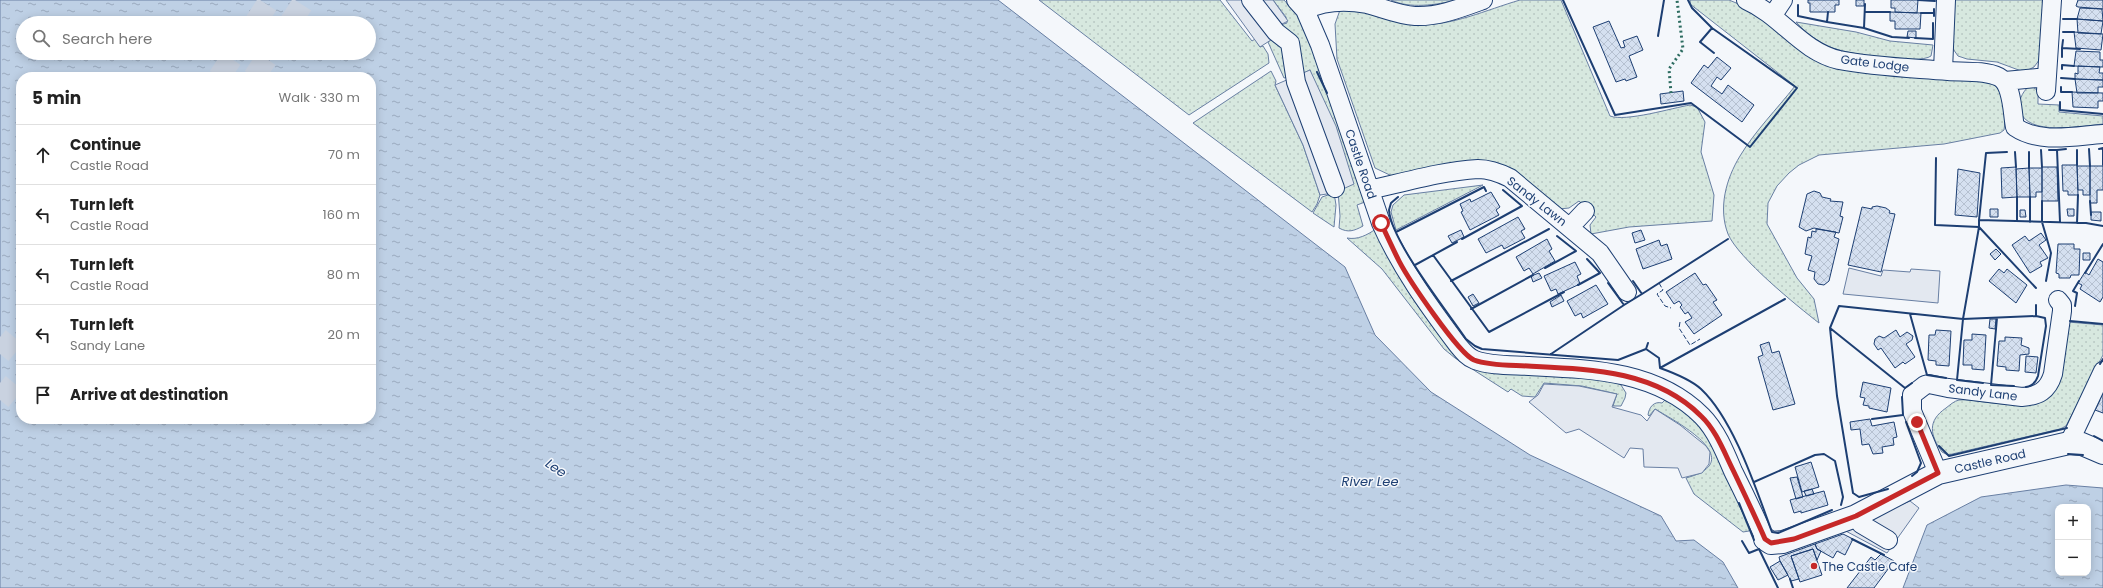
<!DOCTYPE html>
<meta charset="utf-8">
<style>
:root{--surface:#fff;--page:#f2f2f2;--text:#222;--muted:#767676;--line:#e0e0e0}
body{margin:0;font-family:Poppins,sans-serif;background:var(--page);color:var(--text)}
.controls{position:absolute;right:12px;bottom:12px;display:grid;overflow:hidden;border-radius:8px;box-shadow:0 2px 10px #0003}
.controls button{width:36px;height:36px;display:grid;place-items:center;padding:0;border:0;border-bottom:1px solid var(--line);background:var(--surface);color:var(--text);font:20px sans-serif}
.stop{position:absolute;width:12px;height:12px;margin:-9px;border:3px solid #c62828;border-radius:50%;background:#fff}
.stop.end{background:#c62828;border-color:#fff;box-shadow:0 1px 4px #0008}
.list{margin:0;padding:0;list-style:none}
h2{display:flex;justify-content:space-between;align-items:center;height:52px;margin:0;padding:0 16px;font-size:17px}
h2 small{font-size:13px;font-weight:400;color:var(--muted)}
.list li{display:grid;grid-template-columns:26px 1fr auto;gap:12px;align-items:center;box-sizing:border-box;height:60px;padding:0 16px;border-top:1px solid var(--line)}
.list b{display:block;font-size:15px;white-space:nowrap}
.list p{margin:0;font-size:13px;white-space:nowrap;color:var(--muted)}
.list em{font-size:13px;font-style:normal;color:var(--muted)}
.icon{flex:none;width:22px;height:22px;fill:none;stroke:currentColor;stroke-width:2;stroke-linecap:round;stroke-linejoin:round}
.map{position:relative;flex:none;width:2103px;height:588px;overflow:hidden}
.search{position:absolute;background:var(--surface);box-shadow:0 2px 10px #0003;left:16px;top:16px;width:360px;height:44px;display:flex;align-items:center;gap:10px;box-sizing:border-box;padding:0 14px;border-radius:22px;color:var(--muted);font-size:15px}
.panel{position:absolute;background:var(--surface);box-shadow:0 2px 10px #0003;left:16px;top:72px;width:360px;height:352px;border-radius:16px}
.map>svg:first-child{display:block}
.grass{fill:url(#grass-dots);stroke:#687fa3}
.parking{fill:#e3e8f0;stroke:#687fa3}
.water{fill:url(#water-ripples);stroke:#687fa3;fill-rule:evenodd}
.building{fill:url(#building-cross-hatch);stroke:#1d3f73}
.lines{fill:none;stroke-linecap:round;stroke-linejoin:round}
.highway-tunnel{stroke:#c9d2e0;stroke-width:22;stroke-dasharray:22 11;stroke-linecap:butt}
.minor-casing{stroke:#1d3f73;stroke-width:20}
.major-casing{stroke:#1d3f73;stroke-width:24}
.minor{stroke:#f4f7fb;stroke-width:18}
.major{stroke:#f4f7fb;stroke-width:22}
.hedge{stroke:#2c6c60;stroke-width:3;stroke-dasharray:2 3;stroke-linecap:butt}
.fence{stroke:#1d3f73;stroke-width:1;stroke-dasharray:5 2;stroke-linecap:butt}
.wall{stroke:#1d3f73;stroke-width:2}
.route{stroke:#c62828;stroke-width:5}
.poi-dot{fill:#c62828;stroke:#f4f7fb;stroke-width:1.5}
.labels{text-anchor:middle;dominant-baseline:central;stroke-width:3;stroke-linejoin:round;paint-order:stroke}
.street-label{font-size:12px;fill:#1d3f73;stroke:#f4f7fb}
.poi-label{font-size:12px;fill:#1d3f73;stroke:#f4f7fb;text-anchor:start}
.water-label{font-size:13px;font-style:italic;fill:#1d3f73;stroke:#f4f7fb}
</style>
<div class="map">
<svg width="2103" height="588" viewBox="0 0 2103 588">
<defs>
<pattern id="grass-dots" width="8" height="8" patternUnits="userSpaceOnUse"><rect width="8" height="8" fill="#d7e8df"/><path d="M2 2h.1M6 6h.1" fill="none" stroke="#b8c8c3" stroke-width="1.8" stroke-linecap="round"/></pattern>
<pattern id="water-ripples" width="26" height="14" patternUnits="userSpaceOnUse"><rect width="26" height="14" fill="#bed0e5"/><path d="M2 4q2-2 4 0t4 0M15 11q2-2 4 0t4 0" fill="none" stroke="#9aaabe"/></pattern>
<pattern id="building-cross-hatch" width="8" height="8" patternUnits="userSpaceOnUse"><rect width="8" height="8" fill="#d5e0f0"/><path d="M0 0l8 8M0 8l8-8" fill="none" stroke="#b6c1d1"/></pattern>
</defs>
<rect width="100%" height="100%" fill="#f4f7fb"/>
<path class="grass" d="M1039 0H1220L1252 41 1255 39 1260 47 1263 46 1268 54 1269 63 1189 115Z
M1273 0H1284L1303 21 1365 202 1357 205 1363 226C1354 231 1348 233 1339 228L1340 216 1338 191 1310 70 1300 75 1280 25 1287 23 1286 17Z
M1391 0H1456C1437 5 1409 9 1391 0Z
M1520 0H1561L1610 116C1626 122 1672 108 1690 105L1697 107 1705 122 1701 152 1714 195 1712 221 1629 227 1591 234 1590 225 1596 217 1579 201 1569 208 1559 209 1511 171 1394 177 1375 168 1337 59 1335 24 1340 10C1365 5 1391 24 1417 25 1452 26 1486 10 1520 0Z
M1690 0H1729L1741 5 1757 14 1806 53 1988 82C1992 84 1995 84 1998 89 2003 96 2006 121 2004 130L2000 133 1944 144 1819 155 1799 165 1789 173 1777 186 1768 203 1767 224 1797 278 1814 299 1819 323C1797 306 1738 258 1728 234 1718 208 1726 179 1740 156 1755 131 1777 109 1795 86L1690 4Z
M1953 0H2044L2040 59 2034 67 2024 72 1997 62 1967 59 1958 56 1951 46Z
M1796 22 1856 32 1890 41 1933 45 1931 56C1919 65 1845 54 1830 47 1817 41 1806 33 1796 22Z
M1274 38 1284 43 1288 77 1284 78 1268 42Z
M1271 71 1276 81 1275 85 1303 145 1320 195 1317 204 1312 212 1193 123Z
M2028 87H2033L2038 91V104L2059 105V112L2103 116V124C2083 126 2026 137 2020 110 2018 101 2022 93 2028 87Z
M1483 185 1396 230 1391 212 1393 205 1404 195Z
M1334 193 1336 205 1334 227 1313 213 1322 197Z
M1376 229C1394 275 1422 315 1453 352L1615 382 1621 385 1626 393 1625 398 1621 406H1613L1617 394 1582 386 1544 383 1535 397 1522 396 1511 389 1508 392 1455 358 1444 349 1382 269 1347 238C1358 240 1367 235 1376 229Z
M2068 322 2103 325V355L2066 426 2060 429 1948 455 1942 452C1930 435 1927 421 1946 408 1950 405 1954 401 1959 400 1967 399 1976 401 1984 402 2001 404 2019 406 2036 403Z
M1665 400C1716 421 1731 482 1750 528L1749 531 1743 532 1694 494 1686 478C1749 461 1679 423 1655 409L1649 416 1648 415C1649 407 1654 401 1662 403Z"/>
<path class="parking" d="M1226 0H1273L1288 21 1278 26 1274 38 1260 47Z
M1310 70 1336 126 1354 184 1334 193 1320 195 1303 145 1275 85Z
M1849 268 1881 276 1883 270 1910 272 1911 269 1940 271 1938 303 1843 294Z
M1544 384 1579 386 1617 394 1612 407 1641 415 1647 421 1655 409 1680 425 1706 446 1710 452 1709 464 1702 473 1682 478 1678 468 1644 467 1643 449 1630 448 1624 458 1579 429 1566 433 1529 402 1538 395Z
M1910 501 1919 508 1887 553 1842 529Z"/>
<path class="water" d="M0 0H998L1345 267 1375 335 1431 392 1530 455 1661 516 1676 541 1694 540 1723 562 1738 588H0ZM23 23H369V53H23ZM21 77H371V419H21Z
M2066 485 2103 488V588H1903L1927 525 1981 497ZM2058 507H2088V573H2058Z"/>
<path class="building" d="M1808 0H1839V5H1835V12H1810V3H1808Z
M1856 0H1864V6H1856Z
M1891 0H1918L1917 13 1895 12V8H1891Z
M2078 0H2103V9L2078 7 2076 6Z
M2080 8 2102 9 2103 21 2077 19Z
M1890 12 1921 13 1920 29H1895V21H1890Z
M2077 19 2103 21 2101 34 2078 33Z
M1609 21 1621 48 1625 47 1623 41 1637 36 1643 50 1629 56 1637 77 1626 81 1625 79 1616 82 1593 27Z
M1908 31H1916V38L1907 37Z
M2074 32 2103 34 2101 50 2076 48Z
M2076 51 2100 52V60H2103V67L2074 66Z
M1717 57 1731 68 1721 80 1717 77 1711 86 1722 94 1728 85 1754 105 1742 122 1691 83 1704 65 1708 68Z
M2078 66 2100 67 2099 73H2103V80L2075 79V73L2078 74Z
M2075 79 2103 80V87H2098V93H2077Z
M1683 91 1684 101 1661 104 1660 94Z
M2072 92 2103 93V101H2098V108L2073 107Z
M2062 165H2077L2078 195H2068V191H2063Z
M2077 166H2090V195H2083V190H2078Z
M2090 166H2103V190H2097V203H2090Z
M2016 167 2017 197 2002 198 2001 168Z
M2042 167H2057L2058 201H2042Z
M2029 168H2042V192H2036V197H2030Z
M2029 168 2030 197H2017L2016 169Z
M1958 169 1980 173 1977 217 1955 215Z
M1814 191 1820 193 1822 197 1831 199 1830 201 1843 202 1840 216 1843 217 1839 233 1814 228 1806 231 1799 227 1807 194Z
M1491 192 1500 207 1496 210 1499 215 1470 230 1461 212 1463 211 1460 204 1470 199 1471 202Z
M1877 206 1886 208 1890 211 1889 213 1895 214 1881 272 1848 265 1862 207 1872 209V207Z
M1990 209H1998V217H1990Z
M2067 209H2074V216H2068Z
M2020 210H2025L2026 217H2020Z
M2091 212H2101V221L2091 220Z
M1518 217 1525 229 1521 231 1525 238 1504 249 1502 245 1486 253 1478 239Z
M1816 229 1836 232 1834 237 1839 239 1829 281 1824 285 1818 284 1814 279 1815 272 1808 270 1812 256 1805 254 1808 237 1811 238 1812 231 1816 232Z
M1461 230 1464 237 1452 243 1448 236Z
M1641 230 1645 240 1635 243 1632 233Z
M2041 233 2046 240 2039 245 2048 258 2040 262 2042 266 2030 273 2012 245 2025 236 2029 241Z
M1547 239 1552 249 1549 251 1555 261 1533 274 1529 268 1524 271 1516 257Z
M1659 240 1661 246 1667 244 1672 259 1643 269 1636 249Z
M2058 244H2074V249H2080L2079 275H2071L2070 278H2059V274L2056 273Z
M1996 249 2001 254 1995 260 1990 254Z
M2083 253H2090V260H2083Z
M2098 259 2103 262V297L2100 302 2080 289 2082 285 2078 283 2085 272 2089 275Z
M1575 262 1581 274 1577 276 1580 284 1558 294 1556 289 1551 291 1544 276Z
M1999 269 2004 273 2007 269 2027 285 2016 303 1989 281Z
M1539 273 1542 278 1533 282 1531 276Z
M1695 273 1703 285 1706 284 1717 300 1713 302 1722 315 1694 334 1685 322 1692 318 1688 312 1685 314 1680 307 1682 305 1679 301 1674 304 1666 292Z
M1596 285 1608 304 1583 318 1581 313 1575 316 1567 301Z
M1473 294 1479 303 1473 306 1468 297Z
M1561 295 1564 301 1552 307 1550 302Z
M1990 319H1996L1995 329 1989 328Z
M1896 330 1900 337 1907 332 1913 336 1912 340 1906 344 1915 357 1905 364 1903 362 1895 368 1881 348 1878 350 1874 344 1875 339 1879 336 1884 338Z
M1936 330 1951 331 1949 366 1936 365V361L1928 360 1929 335H1935Z
M1972 334 1986 335 1984 370 1972 369V365H1963L1964 340H1972Z
M2005 337 2022 338 2021 345 2029 348V354L2020 355 2019 371 2006 370V367L1997 366 1999 341H2005Z
M1769 342 1772 353 1779 351 1795 404 1773 410 1758 357 1763 355 1760 345Z
M2026 356 2038 357 2036 373 2025 372Z
M1863 382 1891 388 1887 412 1869 408V406L1863 405 1865 398 1860 397Z
M2103 392V413L2095 410 2100 400 2096 398Z
M1870 419 1872 426 1894 422 1897 437 1893 438 1894 445 1882 447 1883 453 1873 454 1869 444 1862 445 1860 429 1851 430 1850 422Z
M1811 462 1819 487 1802 492 1795 467Z
M1797 477 1803 497 1796 499 1790 478Z
M1812 489 1814 494 1806 496 1804 491Z
M1824 491 1828 505 1801 513V511L1794 513 1790 500Z
M1843 534 1853 539 1845 555 1837 551 1833 558 1817 549 1815 544Z
M1815 544 1817 549 1821 551 1817 560 1813 549 1791 556 1799 579 1791 581 1780 561 1779 557Z
M1813 549 1822 575 1800 582 1791 556Z
M1881 554 1894 561 1874 588H1847L1871 557 1875 560Z
M1780 561 1788 575 1778 580 1770 567Z"/>
<g class="lines">
<path class="highway-tunnel" d="M255 23 270 0
M290 23 305 0
M219 77 235 53
M254 77 270 53
M0 354 21 329
M0 400 21 375"/>
<defs>
<path id="minor" d="M1251 0 1276 32 1290 43 1296 82 1335 188
M1296 0 1305 10 1320 45 1381 223C1401 268 1428 305 1457 344 1462 350 1467 357 1475 360 1490 366 1512 365 1529 366 1590 369 1656 370 1702 416 1716 430 1725 452 1733 471 1744 493 1755 516 1765 539
M1746 0C1782 16 1801 51 1839 60 1875 67 1912 68 1948 71 1963 72 1985 70 1999 77 2013 84 2012 113 2015 127 2040 144 2074 136 2103 134
M1305 10C1324 1 1346 0 1367 4 1383 8 1398 15 1415 16 1438 17 1461 8 1483 0
M1773 15 1783 0
M1943 70 1946 0
M2005 81 2047 77
M2046 91 2052 0
M1370 190C1405 182 1442 171 1478 169 1489 169 1500 173 1510 178L1600 253 1627 292
M1570 227 1585 211
M2069 443 2103 371
M1938 473 1912 411V395L1925 385 1929 384 1948 388 2022 397C2038 396 2048 391 2053 374L2062 311V305L2058 300
M1856 516 1861 524 1888 540"/>
<path id="major" d="M1765 539 1771 543 1783 542 1856 516 1938 473 2069 443 2082 444 2103 453"/>
</defs>
<use href="#minor" class="minor-casing"/>
<use href="#major" class="major-casing"/>
<use href="#minor" class="minor"/>
<use href="#major" class="major"/>
<path class="hedge" d="M1671 93 1669 69 1683 49 1677 0"/>
<path class="fence" d="M1659 283 1663 290 1657 294 1665 306 1671 308
M1680 322 1679 328 1690 345 1700 339"/>
<path class="wall" d="M1563 0 1615 115 1691 103 1750 147 1797 88 1712 28
M1688 0 1692 8 1712 28 1700 42 1714 53
M1918 0 1935 1
M1798 5V16L1827 22
M1828 12 1827 22 1864 28 1865 4
M1865 12H1890
M1921 13H1934
M1934 16V9
M2063 19H2077
M1864 28 1892 37 1909 38
M2063 32H2074
M1658 36 1664 0
M1915 38 1933 39V23
M2063 40 2062 48 2080 49
M2062 57V48
M2062 69V65L2074 66
M1317 72 1327 93
M2061 78 2075 79
M2061 87V92H2072
M2060 102V110L2103 114
M2089 149 2090 166
M2099 149 2103 148V165
M2041 150 2042 167
M2049 150H2057
M2077 150V165
M2007 152 1986 153 1979 220 2086 223 2103 226
M2015 152 2016 167
M2029 152V168
M1936 158 1935 225 1979 227 2036 288
M1398 197 1391 203 1389 210C1391 241 1447 311 1466 339L1475 346 1482 349 1618 360 1646 349 1648 343
M2017 197V221
M2042 201V222L2051 253 2046 281
M2090 201 2091 215
M1979 220V227L1963 319 2036 316V305
M2030 222V197
M2060 222 2057 150 2066 149
M2077 223 2078 195
M1396 232 1484 187 1486 191
M1462 239 1522 206 1503 190
M1433 255 1489 332 1564 292
M1415 265 1457 242
M1545 268 1576 251 1557 236
M2085 273 2103 244
M1451 281 1549 229
M1608 283 1624 305 1642 294 1633 281
M1578 285 1600 273 1587 259
M1642 294 1728 239
M1785 299 1660 368C1674 373 1690 379 1701 389 1734 420 1756 489 1772 532L1778 533 1832 510
M2075 306 2077 293 2073 291 2079 281
M1471 309 1533 275
M1910 314 1927 375 1946 378
M1997 318 1991 385 2014 386
M2070 321 2103 324
M1830 328 1905 388 1912 383
M1646 349 1659 358 1660 368
M1551 354 1624 305
M2100 364 2103 359
M2026 387C2033 386 2036 382 2038 376L2046 326 2045 318 2036 316
M1872 419 1903 415 1902 397
M1906 422 1921 463 1917 472 1912 476
M2094 436 2103 441
M1939 446 1949 456 2067 428
M2068 454 2083 455
M1754 482 1815 455 1824 454 1835 461 1843 497 1841 505
M1888 489 1859 497 1853 493 1837 396 1830 328 1839 306 1963 319 1957 380 1983 383
M1739 503 1754 540
M1852 539 1884 555
M1742 541 1749 553 1759 549 1778 588
M1790 579 1793 588"/>
</g>
<g class="lines">
<path class="route" d="M1381 223C1387 236 1393 249 1399 261 1409 280 1458 353 1474 360 1490 366 1512 365 1528 366 1589 369 1655 370 1701 416 1716 430 1724 452 1733 470 1744 493 1755 516 1765 539L1771 543 1794 539 1856 516 1938 473 1917 422"/>
</g>
<circle class="poi-dot" cx="1814" cy="566" r="4"/>
<g class="labels">
<g class="street-label">
<text transform="translate(1875 63) rotate(7)">Gate Lodge</text>
<text transform="translate(1361 164) rotate(71)">Castle Road</text>
<text transform="translate(1537 201) rotate(38)">Sandy Lawn</text>
<text transform="translate(1983 392) rotate(7)">Sandy Lane</text>
<text transform="translate(1990 461) rotate(-13)">Castle Road</text>
</g>
<g class="poi-label">
<text x="1822" y="566">The Castle Cafe</text>
</g>
<g class="water-label">
<text transform="translate(556 468) rotate(35)">Lee</text>
<text x="1370" y="481">River Lee</text>
</g>
</g>
</svg>
<div class="controls">
<button>+</button>
<button>−</button>
</div>
<div class="stop" style="left:1381px;top:223px"></div>
<div class="stop end" style="left:1917px;top:422px"></div>
<div class="search"><svg class="icon" aria-label="search" viewBox="0 0 24 24"><circle cx="10" cy="10" r="6"/><path d="M15 15l6 6"/></svg>Search here</div>
<section class="panel">
<h2>5 min<small>Walk · 330 m</small></h2>
<ul class="list">
<li><svg class="icon" aria-label="ahead" viewBox="0 0 24 24"><path d="M12 20V5M6 11l6-6 6 6"/></svg><div><b>Continue</b><p>Castle Road</p></div><em>70 m</em></li>
<li><svg class="icon" aria-label="left" viewBox="0 0 24 24"><path d="M17 20v-9H6M10 6l-5 5 5 5"/></svg><div><b>Turn left</b><p>Castle Road</p></div><em>160 m</em></li>
<li><svg class="icon" aria-label="left" viewBox="0 0 24 24"><path d="M17 20v-9H6M10 6l-5 5 5 5"/></svg><div><b>Turn left</b><p>Castle Road</p></div><em>80 m</em></li>
<li><svg class="icon" aria-label="left" viewBox="0 0 24 24"><path d="M17 20v-9H6M10 6l-5 5 5 5"/></svg><div><b>Turn left</b><p>Sandy Lane</p></div><em>20 m</em></li>
<li><svg class="icon" aria-label="arrive" viewBox="0 0 24 24"><path d="M6 21V4h12l-3 4 3 4H6"/></svg><div><b>Arrive at destination</b></div></li>
</ul>
</section>
</div>
